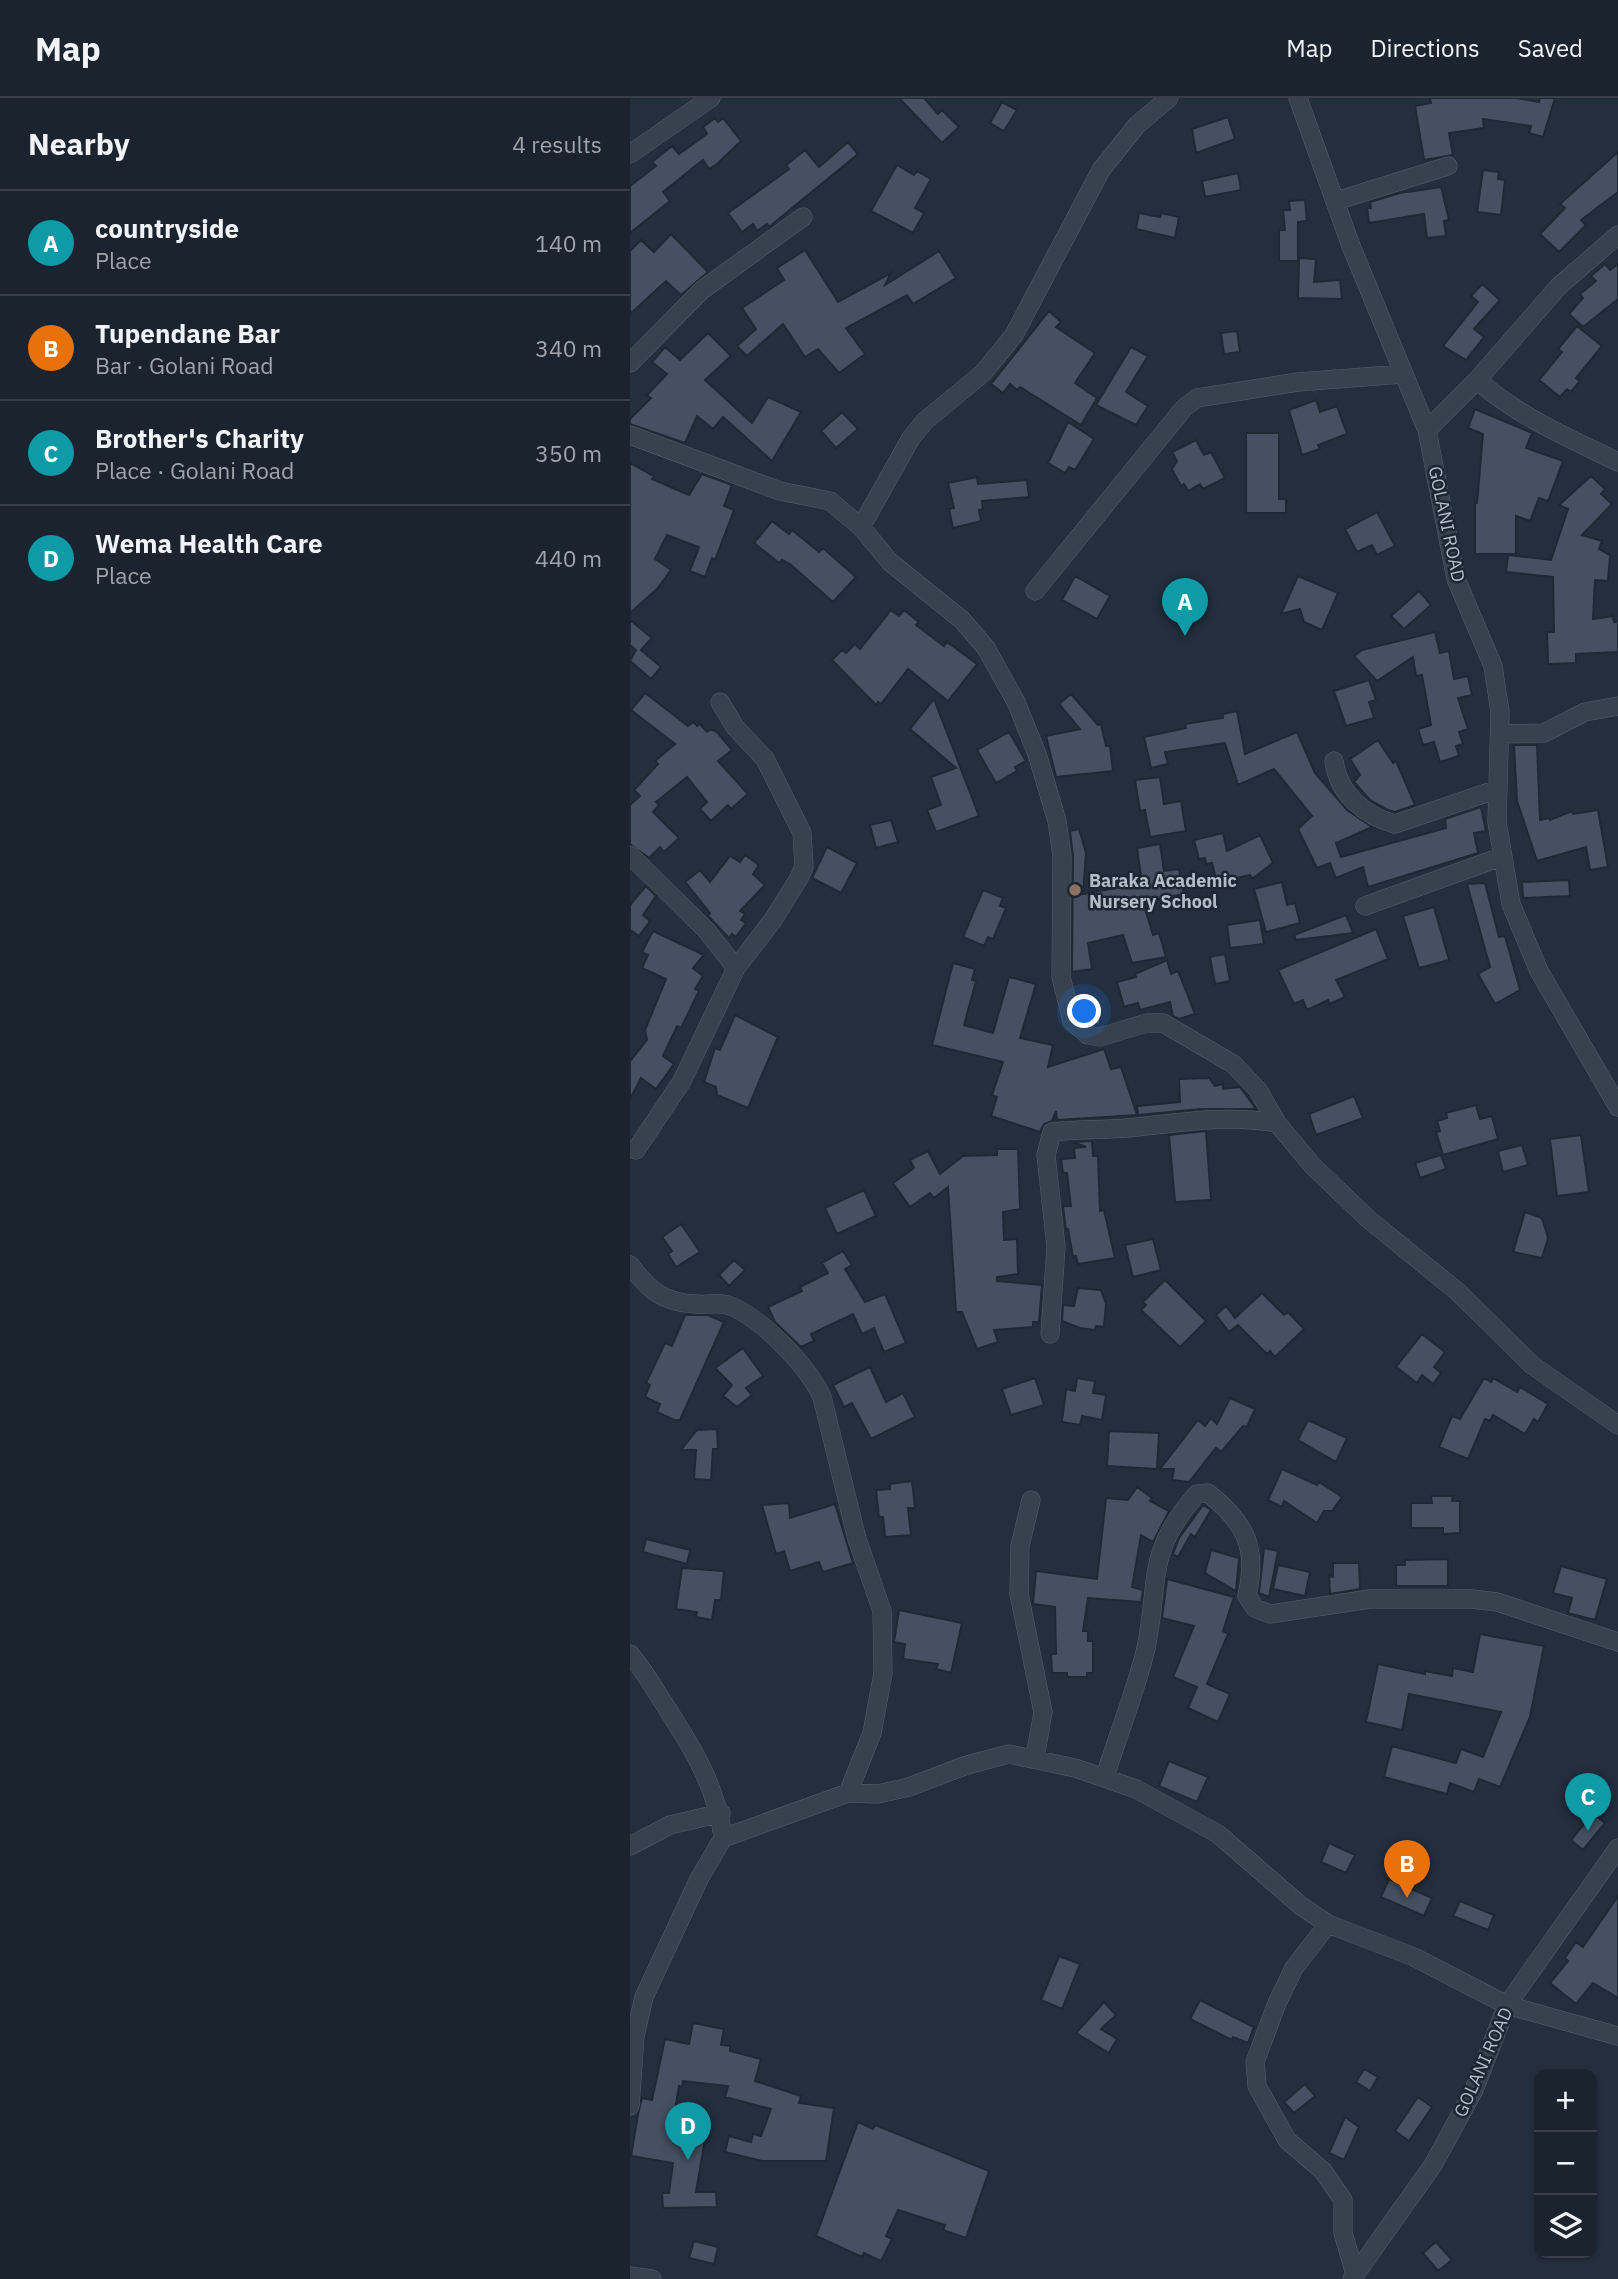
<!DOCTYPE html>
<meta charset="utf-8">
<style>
:root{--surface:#1b232e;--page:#242b36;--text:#f1f3f6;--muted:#a0a4aa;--line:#39404a;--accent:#8ab4f8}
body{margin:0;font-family:"IBM Plex Sans",sans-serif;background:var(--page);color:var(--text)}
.controls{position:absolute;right:21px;bottom:21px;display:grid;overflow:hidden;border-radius:14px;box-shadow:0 2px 5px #0004}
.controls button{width:63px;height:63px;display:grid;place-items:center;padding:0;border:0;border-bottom:2px solid var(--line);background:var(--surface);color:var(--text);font:35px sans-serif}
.you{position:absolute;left:455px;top:914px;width:24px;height:24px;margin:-18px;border:5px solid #fff;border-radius:50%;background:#1a73e8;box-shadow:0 0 0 10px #1a73e833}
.badge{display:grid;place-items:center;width:46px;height:46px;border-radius:50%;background:var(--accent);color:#fff;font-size:23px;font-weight:700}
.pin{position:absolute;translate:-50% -58px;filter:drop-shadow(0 2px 4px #0008)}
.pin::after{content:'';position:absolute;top:37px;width:24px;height:21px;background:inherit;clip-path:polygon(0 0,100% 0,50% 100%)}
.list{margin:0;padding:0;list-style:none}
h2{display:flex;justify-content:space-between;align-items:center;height:91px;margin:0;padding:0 28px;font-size:30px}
h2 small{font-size:23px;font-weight:400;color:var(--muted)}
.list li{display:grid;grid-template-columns:46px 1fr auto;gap:21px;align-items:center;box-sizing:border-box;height:105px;padding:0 28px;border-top:2px solid var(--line)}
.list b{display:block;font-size:26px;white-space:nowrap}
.list p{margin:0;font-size:23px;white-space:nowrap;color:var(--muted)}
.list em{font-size:23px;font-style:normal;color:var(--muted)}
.icon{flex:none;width:38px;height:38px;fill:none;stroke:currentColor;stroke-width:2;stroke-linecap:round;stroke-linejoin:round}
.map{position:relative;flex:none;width:988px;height:2181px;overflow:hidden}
header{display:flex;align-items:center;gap:42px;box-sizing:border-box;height:98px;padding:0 35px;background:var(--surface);border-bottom:2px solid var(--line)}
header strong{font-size:33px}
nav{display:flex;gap:38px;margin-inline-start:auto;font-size:24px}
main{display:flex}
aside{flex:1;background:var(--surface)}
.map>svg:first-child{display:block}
.building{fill:#455162;stroke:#1f2835;stroke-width:2}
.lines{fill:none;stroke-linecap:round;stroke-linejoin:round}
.minor-casing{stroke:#565f6c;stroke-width:19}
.minor{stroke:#38414e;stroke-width:18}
.education-dot{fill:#8d6e63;stroke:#1d2633;stroke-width:2.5}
.labels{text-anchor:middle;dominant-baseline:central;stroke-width:5;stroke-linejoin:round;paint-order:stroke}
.street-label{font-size:18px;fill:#b4bcc9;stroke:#1d2633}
.poi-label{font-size:18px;font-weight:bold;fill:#b4bcc9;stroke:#1d2633;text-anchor:start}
</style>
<header>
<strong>Map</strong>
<nav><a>Map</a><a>Directions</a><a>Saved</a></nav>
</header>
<main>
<aside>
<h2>Nearby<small>4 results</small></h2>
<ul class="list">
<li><span class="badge" style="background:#0f9aa8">A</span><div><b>countryside</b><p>Place</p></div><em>140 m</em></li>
<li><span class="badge" style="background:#e8710a">B</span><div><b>Tupendane Bar</b><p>Bar · Golani Road</p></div><em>340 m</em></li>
<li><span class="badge" style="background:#0f9aa8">C</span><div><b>Brother's Charity</b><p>Place · Golani Road</p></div><em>350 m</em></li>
<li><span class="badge" style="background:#0f9aa8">D</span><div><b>Wema Health Care</b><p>Place</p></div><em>440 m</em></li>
</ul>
</aside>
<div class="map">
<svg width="988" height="2181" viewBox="0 0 988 2181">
<rect width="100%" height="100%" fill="#242f3e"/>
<path class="building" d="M269 0H294L308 16 312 12 329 29 312 45Z
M800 0H887L909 4 910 0H925L913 39 899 35 901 28 853 21 854 30 819 35 823 57 794 62 785 8 801 5Z
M372 4 387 12 374 33 360 25Z
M598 19 605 41 566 55 562 31Z
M85 20 88 24 93 20 111 43 87 66 79 71 73 62 33 94 40 103 0 135V88L26 68 22 64 42 48 49 56 77 36 73 29Z
M218 44 228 56 139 129 137 126 127 133 123 126 112 134 98 115 159 71 156 67 175 52 189 69Z
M988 54V94L951 122 956 127 929 154 910 136 935 110 930 106Z
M267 67 284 77 287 73 301 81 285 110 294 115 283 135 241 113Z
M853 72 869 74 868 81 875 82 871 117 847 114Z
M608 75 611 92 575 99 572 83Z
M811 89 819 122 814 123 816 138 797 140 794 116 739 125 737 110H741L740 104 770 95Z
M675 102 677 123 668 124V163H649V132H655L653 112H660L659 103Z
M509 115 530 119 531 115 549 119 545 140 506 131Z
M41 136 78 174 51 197 36 183 0 216V153L11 142 24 154Z
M175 152 208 204 261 175 255 187 309 153 326 180 283 206 277 197 216 230 235 256 209 275 188 251 175 259 153 226 117 258 107 248 126 231 112 210 154 182 147 170Z
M669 160 686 161 684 184 710 182 712 201 668 200Z
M975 166 980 172 988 166V201L953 229 939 216 953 200 950 196 966 183 961 178Z
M852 186 870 202 844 231 854 239 836 262 813 248 848 204 841 198Z
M419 213 431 224 426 229 465 255 445 285 467 300 451 327 390 289 387 292 380 286 373 295 361 286Z
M947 228 972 248 946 280 950 283 941 294 937 291 930 299 909 282 932 254 928 251Z
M607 233 610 254 594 256 591 235Z
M78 235 101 258 75 282 122 325 138 299 171 314 142 363 93 319 83 331 67 318 55 345 0 326V321L21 300 17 297 37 276 22 264 35 249 50 262Z
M501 249 518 258 496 294 518 308 506 327 466 307Z
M686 302 690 314 707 308 717 336 688 347 690 351 672 357 659 312Z
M845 311 902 335 896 350 933 363 918 403 909 400 900 423 886 418V456H845V405H847L853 336 838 330Z
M212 314 228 331 206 350 191 333Z
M438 324 464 341 445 372 439 369 435 375 418 365Z
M616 335H649V401H656V415H616Z
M566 342 574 357 581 354 595 380 573 391 570 386 558 393 554 386 551 388 542 371 547 363 542 354Z
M0 365 24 378 22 381 59 397 72 376 102 387 94 408 104 412 85 462 82 460 75 479 60 473 69 449 37 437 25 461 41 472 27 491 0 515Z
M961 378 975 391 971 396 982 406 952 437 972 443 969 451 980 457 978 483 965 482 963 521 983 518 984 524 988 523V554L946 556V565L918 566 917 534H924L923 479 876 474 878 457 921 462 938 411 929 407Z
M347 379 348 386 397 382 399 399 352 403 353 411 349 412 351 423 323 430 319 411 324 410 318 385Z
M747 414 765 448 747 457 742 447 727 454 715 431Z
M142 423 159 436 162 432 189 454 193 450 226 479 203 504 160 466 152 462 149 465 124 445Z
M445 478 480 498 467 521 432 502Z
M668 478 708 495 692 532 674 524 670 511 651 516Z
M789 493 801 507 774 531 761 518Z
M261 512 269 518 274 512 289 524 286 527 314 548 317 544 347 566 318 603 278 571 251 606 248 604 246 607 202 562 212 552 216 555 225 546 230 551Z
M0 522 22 540 11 552 31 569 21 581 0 563 6 552 0 547Z
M805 534 810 555 819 553 824 581 838 578 842 597 828 600 838 631 829 634 833 646 826 648 829 658 810 664 804 644 793 647 788 631 801 627 792 577 786 578 783 559 747 583 724 558 732 552Z
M739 582 746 602 739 604 744 620 716 628 704 593Z
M15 595 58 628 63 624 67 628 70 626 77 634 81 631 88 635 102 652 88 663 118 696 101 711 98 707 81 723 70 711 77 704 57 679 26 704 29 707 23 714 49 740 34 754 30 749 19 760 0 746V707L10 698 4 692 28 666 25 663 45 646 1 612Z
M441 596 468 627 471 626 476 648H480L483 673 426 679 416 638 450 631 429 606Z
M304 601 349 718 306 734 297 712 311 707 301 679 326 670 280 631Z
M607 613 615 656 667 634 685 675 717 712 742 729 706 745 711 759 816 730 815 721 851 709 856 733 844 735 848 755 738 789 733 769 706 780 700 765 687 770 668 731 682 718 644 671 608 687 595 645 535 654 538 666 521 670 514 639 556 630 555 626 593 620V616Z
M379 634 396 663 385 669 387 673 366 685 347 652Z
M748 642 763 665 766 663 785 707 765 714 758 712 740 702 724 684 730 677 720 661Z
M884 647H907L910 722 919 720 920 722 942 713 943 716 968 712 978 769 960 772 956 749 907 763 887 703Z
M530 679 534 706 551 703 556 733 520 739 515 712 510 713 505 682Z
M261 722 268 744 246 750 240 727Z
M449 731 456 755 453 796 512 785 507 750 530 746 534 773 549 771 554 796 513 804 523 837 529 835 536 859 502 865 493 837 458 845 462 871 442 874 443 758 440 733Z
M593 735 597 753 630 737 643 765 622 781 620 777 587 785 582 765 576 766 575 760 569 761 564 742Z
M197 749 227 765 211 795 182 780Z
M115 757 129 767 123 776 135 787 110 813 115 816 111 822 116 825 106 839 102 836 99 840 78 818 80 815 55 784 70 772 80 784 100 758 110 764Z
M939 782 940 798 893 800 892 784Z
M652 784 657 807 665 805 670 825 636 834 624 791Z
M855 785 869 839 875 838 890 892 865 906 848 876 860 869 837 786Z
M16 788 26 798 13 817 20 823 9 838 2 833 0 836V807Z
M353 792 373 800 370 808 376 810 363 841 358 839 354 848 333 839Z
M804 809 819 862 789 870 773 818Z
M716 817 723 835 666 842 664 837Z
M630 822 634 846 600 850 597 827Z
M746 831 758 861 706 882 715 899 700 906 698 902 677 912 673 902 664 906 648 872Z
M23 833 74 857 63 870 73 878 65 891 69 893 51 930 47 928 33 958 44 966 26 991 11 980 0 1001V963L17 942 15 932 36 881 12 870 18 857 12 854Z
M595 856 600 883 585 886 580 859Z
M537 862 541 876 548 873 565 916 549 921 543 918 540 904 510 912 508 905 494 909 487 884 506 879 505 876Z
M323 865 345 871 342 882 346 883 334 927 363 935 379 879 406 886 390 940 423 947 418 969 474 951 481 971 491 969 507 1017 427 1022 426 1013 422 1023 414 1026 410 1034 361 1018 367 999 362 997 373 964 302 947Z
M458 898 471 925 467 927 452 917 448 902Z
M105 917 148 939 118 1010 87 997 86 989 74 984 85 950 90 952Z
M579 980 585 988 593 986V991L610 989 626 1011H571L508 1017 507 1008 550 1004 549 981Z
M724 998 733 1020 686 1037 679 1016Z
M846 1007 850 1021 862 1018 868 1041 813 1057 806 1034 810 1033 807 1023 817 1020 816 1015Z
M576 1033 581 1102 545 1104 539 1037Z
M951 1037 959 1094 927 1098 920 1041Z
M462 1043 463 1058H468L470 1113 474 1112 485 1160 448 1166 446 1158 443 1159 438 1131 436 1132 433 1108H441L437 1075H433L431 1061 445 1060 444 1050 456 1049 443 1044Z
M892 1047 898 1067 873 1074 868 1053Z
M367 1051H388L390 1111 373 1114 374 1142 387 1141 388 1176 367 1179V1183L412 1187 409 1224H403V1229L364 1232 368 1244 347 1251 332 1214H326L318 1089 304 1100 300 1095 280 1109 263 1085 284 1070 280 1062 298 1053 310 1076 333 1058 367 1057Z
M811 1057 816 1071 790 1080 785 1065Z
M234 1092 246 1118 207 1136 195 1110Z
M895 1114 912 1120 918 1140 912 1160 883 1154Z
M51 1126 70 1154 46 1169 38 1156 42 1153 32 1139Z
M523 1141 531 1172 503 1179 495 1147Z
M213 1153 222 1167 215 1171 235 1204 255 1196 276 1245 254 1254 244 1230 232 1236 223 1216 181 1236 184 1243 171 1249 145 1224 138 1209 172 1193 170 1189 198 1175 192 1165Z
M104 1162 115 1172 99 1188 89 1177Z
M535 1182 576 1223 550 1249 511 1212 516 1207 513 1204Z
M448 1190 471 1192 476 1206 474 1229 466 1228 465 1232 450 1230 432 1223 433 1207 444 1208Z
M632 1195 654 1217 658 1214 674 1231 645 1259 640 1253 637 1256 608 1227 599 1234 586 1217 596 1208 605 1220Z
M55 1217H78L94 1224 50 1322H44L27 1314 30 1306 15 1299 20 1287 16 1285 35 1245 42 1248Z
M792 1236 815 1254 804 1269 811 1275 803 1286 792 1277 787 1285 766 1269Z
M113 1250 133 1278 116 1290 122 1297 107 1309 93 1298 102 1287 85 1270Z
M240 1269 256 1304 273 1295 285 1319 241 1341 222 1305 214 1309 203 1287Z
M405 1280 414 1307 381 1317 372 1291Z
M447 1280 465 1283 463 1295 476 1297 472 1322 452 1318 450 1327 432 1324 436 1291 445 1293Z
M854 1280 861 1284 863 1280 887 1294 890 1289 918 1306 908 1324 904 1321 895 1336 863 1317 860 1323 855 1321 838 1361 809 1349 822 1318 830 1321Z
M600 1300 625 1311 617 1329 613 1328 591 1354 586 1350 559 1384 542 1382 544 1371H530L568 1322 575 1328 581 1320 587 1326Z
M678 1322 717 1340 706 1364 668 1342Z
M87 1331 88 1351H83L81 1382 64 1381 66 1352H51L67 1332Z
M479 1333 529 1335 527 1371 477 1368Z
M652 1371 687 1387 689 1384 712 1399 702 1413H694L687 1425 654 1403 652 1409 638 1402Z
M282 1383 285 1410H278L281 1437 255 1439 253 1419H249L246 1392 260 1391V1386Z
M507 1389 522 1400 520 1403 539 1413 523 1444 511 1437 502 1489 513 1492 511 1504 458 1500 453 1533H458V1543H463V1575H457V1579H437V1575H422L421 1556H426L425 1509 403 1506 406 1473 467 1481 476 1400 498 1402Z
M801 1398H823L822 1403H830V1435L813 1436V1430H781V1405H802Z
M159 1405 160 1420 205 1406 223 1465 193 1474 189 1464 160 1473 154 1453 146 1456 132 1407Z
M573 1407 581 1412 565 1439 561 1436 548 1459 543 1456 549 1440Z
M16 1441 60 1452 57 1466 13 1454Z
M634 1450 648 1453 639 1499 629 1495Z
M581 1452 609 1460 606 1493 575 1475Z
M818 1461V1488H766V1467H775V1462Z
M703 1465H729L730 1491 700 1496 699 1478 703 1479Z
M648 1467 680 1474 675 1498 643 1491Z
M931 1468 977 1481 965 1522 938 1515 942 1500 923 1495Z
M52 1470 94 1473 91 1502H85L82 1522 66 1519 67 1514 46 1511Z
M537 1481 604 1499 593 1533 598 1536 577 1586 600 1596 588 1624 558 1610 567 1589 543 1579 564 1528 532 1520Z
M269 1512 332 1525 321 1575 306 1571 308 1566 273 1561 275 1546 264 1544Z
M850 1536 914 1548 900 1619 870 1689 849 1681 844 1694 820 1685 817 1696 754 1679 762 1648 826 1665 831 1651 853 1659 871 1614 779 1596 772 1632 736 1624 748 1566 795 1576V1573L822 1578 823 1570 843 1574Z
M539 1663 578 1679 567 1704 529 1688Z
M952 1676 957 1679 959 1677 972 1686 970 1690 974 1693 959 1715 941 1703 946 1696 941 1692Z
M963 1715 975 1725 953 1752 941 1742Z
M699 1745 725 1757 716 1775 691 1764Z
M759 1781 802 1800 794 1818 751 1799Z
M988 1798V1900L963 1885 946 1906 920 1885 938 1863 935 1860 946 1844 953 1849Z
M830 1803 864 1817 858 1832 823 1818Z
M429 1858 450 1866 432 1911 411 1902Z
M570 1902 624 1929 618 1945 603 1939 602 1942 560 1921Z
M474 1904 486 1917 471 1931 487 1941 479 1955 446 1935Z
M63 1925 94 1931 91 1947 100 1948V1953L131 1961 125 1983 171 1998 169 2005 204 2010 196 2063H132L95 2054 99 2038 121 2044 123 2036 131 2038 141 2011 95 1999 98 1988 53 1983 52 1989 49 1988 41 2036 75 2042 66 2094H86L87 2109 33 2110 32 2095H39L43 2065 1 2058 8 2016 12 2000 22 2002 35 1941 59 1946Z
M734 1971 748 1979 740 1993 726 1984Z
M675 1986 685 1998 664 2015 654 2004Z
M788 1999 802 2009 779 2043 765 2033Z
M715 2019 729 2029 714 2062 699 2055Z
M228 2024 243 2031 245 2027 359 2073 336 2140 313 2132 315 2127 268 2112 256 2138 262 2141 251 2163 234 2155 232 2159 186 2138Z
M64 2143 88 2149 84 2166 59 2160Z
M806 2144 822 2162 808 2173 793 2155Z"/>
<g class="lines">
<defs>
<path id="minor" d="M668 0 721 148 797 332 826 481 863 568 870 614 867 724 881 806 909 873 988 1009
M0 56 81 0
M706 103 818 68
M0 265 72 192 173 119
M847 282C889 319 939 340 988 364
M797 332 847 282 929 188 988 137
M0 337 150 393 200 403 231 429 260 464 332 522 356 550 386 604 407 656 427 723 432 758 431 879 442 923 458 937 470 939 517 925H533L603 966 628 992 647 1025 682 1067 737 1120 828 1194 902 1267 988 1327
M231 429 281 340 295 323 353 275 384 237 471 72 507 27 539 0
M405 493 554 310 567 300 668 284 773 276
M90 604 105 629 135 661 172 735 174 769 169 780 143 822 106 870
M870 636 914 635 955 614 988 608
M704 663C708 695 734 718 765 726L868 691
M0 757 77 833 106 870 52 983 6 1052
M735 808 871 759
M0 1167C19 1192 33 1205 66 1206 78 1207 91 1203 103 1209 135 1224 177 1267 192 1299L227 1441 252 1513 253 1575 242 1635 218 1695
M420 1236 426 1149 416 1057 422 1034C447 1031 472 1032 497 1030 549 1025 595 1016 647 1025
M401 1402 390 1448 389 1496 413 1614 405 1659
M0 1556C12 1570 21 1585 31 1601 59 1644 87 1687 93 1740
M475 1679C488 1636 506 1593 516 1550 530 1483 515 1454 567 1396L578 1395C616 1425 628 1450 617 1498L625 1510 640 1516 740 1501H842L867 1504 988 1544
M0 1748 40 1727 91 1715
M698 1826 664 1870 647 1905 625 1964 627 1988 657 2042 693 2073 713 2102V2135L725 2176
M0 2008 5 1938 14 1899 69 1781 93 1740 218 1695 248 1696 279 1689 337 1667 379 1656 445 1670 506 1691 588 1736 671 1808 698 1826 784 1859 877 1907 988 1938
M0 2178 22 2181
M722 2181 803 2067 844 1992 877 1907 988 1750"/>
</defs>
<use href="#minor" class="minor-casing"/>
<use href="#minor" class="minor"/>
</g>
<circle class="education-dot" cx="445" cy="792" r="7"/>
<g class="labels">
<g class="street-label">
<text transform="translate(817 426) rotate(78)">GOLANI ROAD</text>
<text transform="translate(853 1964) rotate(-66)">GOLANI ROAD</text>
</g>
<g class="poi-label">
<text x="459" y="782">Baraka Academic<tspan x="459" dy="21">Nursery School</tspan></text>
</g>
</g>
</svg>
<div class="controls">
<button>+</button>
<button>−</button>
<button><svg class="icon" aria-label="layers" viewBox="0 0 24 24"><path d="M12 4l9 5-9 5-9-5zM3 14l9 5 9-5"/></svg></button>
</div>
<div class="you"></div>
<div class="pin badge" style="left:555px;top:538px;background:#0f9aa8">A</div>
<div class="pin badge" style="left:777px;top:1800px;background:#e8710a">B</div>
<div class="pin badge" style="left:958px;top:1733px;background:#0f9aa8">C</div>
<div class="pin badge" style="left:58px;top:2062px;background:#0f9aa8">D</div>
</div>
</main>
